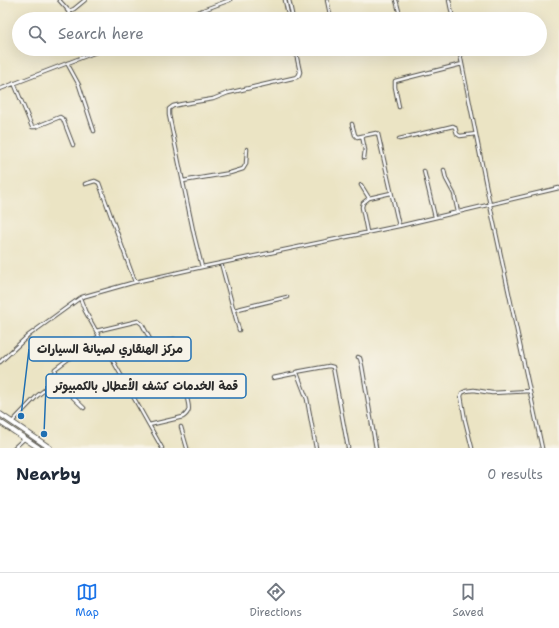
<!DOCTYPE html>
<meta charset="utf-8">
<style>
:root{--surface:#fff;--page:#f2f2f3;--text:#1f2937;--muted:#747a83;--line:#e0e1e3;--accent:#1a73e8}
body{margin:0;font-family:"Shantell Sans","Playpen Sans Arabic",sans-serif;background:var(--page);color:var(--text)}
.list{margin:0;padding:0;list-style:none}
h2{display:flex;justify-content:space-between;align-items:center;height:52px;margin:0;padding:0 16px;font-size:17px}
h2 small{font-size:13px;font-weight:400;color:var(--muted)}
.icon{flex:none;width:22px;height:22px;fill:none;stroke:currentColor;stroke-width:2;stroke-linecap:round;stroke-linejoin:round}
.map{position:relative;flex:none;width:559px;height:448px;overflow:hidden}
.search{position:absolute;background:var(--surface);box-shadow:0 4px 16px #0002;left:12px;right:12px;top:12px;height:44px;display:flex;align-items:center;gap:10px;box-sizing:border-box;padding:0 14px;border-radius:22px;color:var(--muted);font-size:15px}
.sheet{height:124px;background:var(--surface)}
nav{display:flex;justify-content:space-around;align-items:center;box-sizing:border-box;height:56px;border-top:1px solid var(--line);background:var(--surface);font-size:11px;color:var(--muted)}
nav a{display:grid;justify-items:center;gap:2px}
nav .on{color:var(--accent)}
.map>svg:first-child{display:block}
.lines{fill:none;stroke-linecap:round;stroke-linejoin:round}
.street-casing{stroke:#484742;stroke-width:4.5}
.highway-casing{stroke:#484742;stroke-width:6}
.street{stroke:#fff;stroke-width:2.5}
.highway{stroke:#fff;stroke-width:4.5}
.leader{fill:none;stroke:#1f6fb2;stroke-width:1.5}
.callout-dot{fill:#1f6fb2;stroke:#f7f3e8;stroke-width:1.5}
.callout{fill:#f7f3e8;stroke:#1f6fb2;stroke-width:1.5}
.callout-label{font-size:12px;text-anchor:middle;font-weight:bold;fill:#2b2b2b}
</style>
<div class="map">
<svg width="559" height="448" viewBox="0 0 559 448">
<rect width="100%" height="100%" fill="#f7f3e8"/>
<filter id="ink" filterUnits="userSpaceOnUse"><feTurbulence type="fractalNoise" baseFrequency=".025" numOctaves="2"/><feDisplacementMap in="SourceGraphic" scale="8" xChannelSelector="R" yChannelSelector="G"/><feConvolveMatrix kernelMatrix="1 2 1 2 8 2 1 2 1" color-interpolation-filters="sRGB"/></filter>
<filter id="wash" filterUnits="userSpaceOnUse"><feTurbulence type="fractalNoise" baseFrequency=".012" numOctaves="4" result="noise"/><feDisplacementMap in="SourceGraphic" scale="16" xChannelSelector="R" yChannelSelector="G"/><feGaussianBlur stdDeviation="0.9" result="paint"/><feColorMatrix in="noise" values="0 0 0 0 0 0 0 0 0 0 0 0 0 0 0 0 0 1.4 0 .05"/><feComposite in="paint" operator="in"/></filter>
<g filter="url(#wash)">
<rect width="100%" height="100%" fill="#ebe4c4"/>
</g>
<g filter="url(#ink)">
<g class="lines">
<defs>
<path id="street" d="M59 0 69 11 74 9 85 0
M285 0 289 19
M289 0 293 19
M327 0 331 19
M396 0 401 19
M449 0 453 19
M67 10 74 19
M179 19 230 0
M341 49 342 51
M459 49 490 205 542 448
M67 63 79 85 94 131
M14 83 32 127H35L60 117 63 119 73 145
M0 89 104 49
M399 107 395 87V81L462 64
M352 124 355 135 357 137 376 133 378 134 399 226
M362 136 365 150 364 158
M399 139 453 126 455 127 457 134 460 136 476 134
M444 170 446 179 454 194 458 212
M424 171 435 217
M183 181 230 173 243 169 246 164 247 149
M85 184 95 181 99 183 135 282
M361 185 369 198
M367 232 362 207 363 203 369 198 391 193
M221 263 239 330
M202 267 194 235 169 115V109L173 106 182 104 213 99 228 93 297 77 299 75 300 72 295 49
M234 310 287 297
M96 331 138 321 142 324 152 343 158 344 174 339
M358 357 360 358 362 366 376 448
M0 362 29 335 80 298
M296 372 329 366 333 367 348 448
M273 378 297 373 307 399 316 448
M54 379 84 408
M12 422 37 396 52 384 55 369 99 336
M149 425 183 417C191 411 189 407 187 398 194 384 218 393 230 394
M181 427 187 448
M14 448 25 438
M162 448 85 311 80 298 82 297 135 282 202 267 399 226 559 188
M472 448 465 420 461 396 462 393 466 391 474 390 492 393 530 391"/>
<path id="highway" d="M0 414 50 448
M0 422 39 448"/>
</defs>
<use href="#street" class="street-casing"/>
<use href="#highway" class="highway-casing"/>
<use href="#street" class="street"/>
<use href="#highway" class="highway"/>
</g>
</g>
<path class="leader" d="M21 416L29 349M44 434L46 386"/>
<g class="callout-dot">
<circle cx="21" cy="416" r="4"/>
<circle cx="44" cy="434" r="4"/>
</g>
<g class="callout">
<rect x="29" y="337" width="162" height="24" rx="4"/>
<rect x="46" y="374" width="200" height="24" rx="4"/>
</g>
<g class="callout-label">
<text x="110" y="353">مركز الهنقاري لصيانة السيارات</text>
<text x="146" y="390">قمة الخدمات كشف الأعطال بالكمبيوتر</text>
</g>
</svg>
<div class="search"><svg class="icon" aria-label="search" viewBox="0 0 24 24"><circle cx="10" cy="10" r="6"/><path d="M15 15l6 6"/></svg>Search here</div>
</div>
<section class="sheet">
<h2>Nearby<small>0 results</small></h2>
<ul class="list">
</ul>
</section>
<nav>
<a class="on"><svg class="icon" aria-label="map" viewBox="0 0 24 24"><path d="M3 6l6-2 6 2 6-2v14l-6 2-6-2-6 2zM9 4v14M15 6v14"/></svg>Map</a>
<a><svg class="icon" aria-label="directions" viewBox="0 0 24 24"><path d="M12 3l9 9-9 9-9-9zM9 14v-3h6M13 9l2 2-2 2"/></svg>Directions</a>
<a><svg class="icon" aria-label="saved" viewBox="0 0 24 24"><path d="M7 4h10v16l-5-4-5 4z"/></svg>Saved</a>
</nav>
